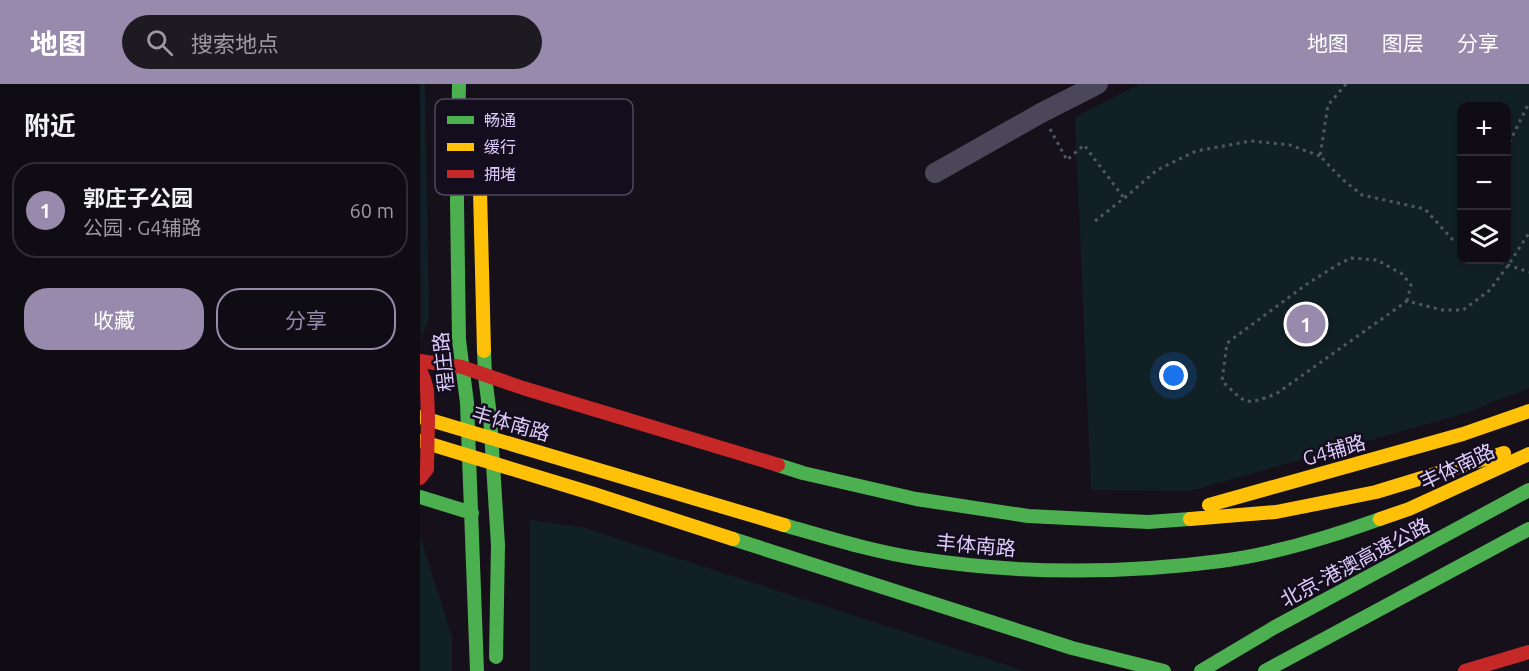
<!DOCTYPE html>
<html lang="zh">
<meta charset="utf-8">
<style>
:root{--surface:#100c14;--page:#1e1a22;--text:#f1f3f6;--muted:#9c9ba0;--line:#302c34;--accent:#988aad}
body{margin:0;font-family:Ubuntu,"Noto Sans SC",sans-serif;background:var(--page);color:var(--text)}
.controls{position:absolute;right:18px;top:18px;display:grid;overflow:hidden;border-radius:12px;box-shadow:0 3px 9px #0003}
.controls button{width:54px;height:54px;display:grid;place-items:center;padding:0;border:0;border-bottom:2px solid var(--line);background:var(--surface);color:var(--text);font:30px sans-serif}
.you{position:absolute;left:754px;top:292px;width:21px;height:21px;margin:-15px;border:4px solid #fff;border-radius:50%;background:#1a73e8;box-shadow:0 0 0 9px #1a73e833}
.badge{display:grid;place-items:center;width:39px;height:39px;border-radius:50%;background:var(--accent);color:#fff;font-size:20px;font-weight:700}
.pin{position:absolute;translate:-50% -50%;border:3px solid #fff;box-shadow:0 2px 6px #0006}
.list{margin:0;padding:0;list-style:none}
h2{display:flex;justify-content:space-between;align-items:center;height:78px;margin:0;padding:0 24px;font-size:26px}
h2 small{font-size:20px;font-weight:400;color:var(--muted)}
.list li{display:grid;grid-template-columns:39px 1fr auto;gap:18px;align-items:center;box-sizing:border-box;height:96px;margin:0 12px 12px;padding:0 12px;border:2px solid var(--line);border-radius:24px}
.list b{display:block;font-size:22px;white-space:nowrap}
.list p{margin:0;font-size:20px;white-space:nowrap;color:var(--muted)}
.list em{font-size:20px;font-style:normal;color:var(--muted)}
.actions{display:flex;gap:12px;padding:18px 24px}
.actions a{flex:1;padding:14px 0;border:2px solid var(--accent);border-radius:24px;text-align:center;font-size:21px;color:var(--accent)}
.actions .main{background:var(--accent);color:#fff}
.icon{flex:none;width:33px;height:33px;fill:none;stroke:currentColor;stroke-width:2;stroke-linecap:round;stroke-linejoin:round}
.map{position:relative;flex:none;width:1109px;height:587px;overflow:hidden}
header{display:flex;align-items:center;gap:36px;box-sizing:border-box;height:84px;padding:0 30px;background:var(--accent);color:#fff}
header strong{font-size:28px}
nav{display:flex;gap:33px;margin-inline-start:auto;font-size:21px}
.search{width:420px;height:54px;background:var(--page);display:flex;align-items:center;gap:15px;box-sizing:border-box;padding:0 21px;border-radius:33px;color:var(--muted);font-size:22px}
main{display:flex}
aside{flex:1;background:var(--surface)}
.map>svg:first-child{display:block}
.green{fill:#112025;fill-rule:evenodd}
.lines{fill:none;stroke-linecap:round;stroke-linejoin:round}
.path{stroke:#505766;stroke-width:3;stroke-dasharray:3 4.5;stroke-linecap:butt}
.street{stroke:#4b465a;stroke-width:20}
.fast{stroke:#4caf50;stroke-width:14}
.slow{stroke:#ffc107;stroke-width:14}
.jam{stroke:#c62828;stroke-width:14}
.labels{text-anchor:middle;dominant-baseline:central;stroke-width:5;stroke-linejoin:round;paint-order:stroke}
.street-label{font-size:20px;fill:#deccfc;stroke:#140d1d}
.key{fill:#140d1d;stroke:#514660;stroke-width:1.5}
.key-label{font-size:16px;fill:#deccfc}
</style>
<header>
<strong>地图</strong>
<div class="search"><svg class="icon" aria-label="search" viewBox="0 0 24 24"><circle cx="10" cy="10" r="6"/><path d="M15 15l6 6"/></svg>搜索地点</div>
<nav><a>地图</a><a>图层</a><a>分享</a></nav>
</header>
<main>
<aside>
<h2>附近<small></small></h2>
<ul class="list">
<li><span class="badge">1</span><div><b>郭庄子公园</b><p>公园 · G4辅路</p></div><em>60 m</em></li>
</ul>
<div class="actions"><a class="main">收藏</a><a>分享</a></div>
</aside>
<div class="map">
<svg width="1109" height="587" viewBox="0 0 1109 587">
<rect width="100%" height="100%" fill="#15101a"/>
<path class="green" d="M0 0H5L9 234 1 256Z
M720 0H1109V304L1046 329 770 407 671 406 655 33ZM1042 22H1086V176H1042Z
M110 436 161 443 605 587H110Z
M0 451 32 553V587H0Z"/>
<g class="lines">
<path class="path" d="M926 0 908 21 900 72 922 95 942 111 1005 125 1032 155 1042 161
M630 45 647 76 664 61 704 114
M1086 65 1109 19
M675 137 708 111 737 86 776 67 831 57 870 61 900 72
M1073 176 1109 188
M987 217 991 201 982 190 957 176 931 174 917 181 887 200 807 259 802 297C827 320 823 322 856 310L987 217 1022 226H1043L1070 206 1089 180 1109 149"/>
<path class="street" d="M515 89 621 29 678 0"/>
<path class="fast" d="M39 0 37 118 39 256 47 319 57 587
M64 267 65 292 70 332 78 461 76 573
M358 381 383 389 496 415 608 432 728 438 770 435
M0 413 52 429
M364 441C409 454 454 468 501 475 600 490 702 490 801 477 854 470 910 453 960 435
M313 455 652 564 744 587
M781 587 855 543 1109 406
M845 587 1109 445"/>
<path class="slow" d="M58 26 64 267
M0 333 364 441
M0 357 174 410 313 455
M789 421 1043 350 1109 327
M770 435 856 428 956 408 1084 369
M960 435 989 425 1109 370"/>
<path class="jam" d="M0 277 42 283 103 304 358 381
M0 286 4 295 7 306 8 334 7 385 0 394
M1045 587 1109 568"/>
</g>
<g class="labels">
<g class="street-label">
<text transform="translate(23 278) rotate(-96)">程庄路</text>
<text transform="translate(91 339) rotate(16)">丰体南路</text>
<text transform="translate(914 366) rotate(-16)">G4辅路</text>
<text transform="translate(1037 382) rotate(-25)">丰体南路</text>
<text transform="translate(556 461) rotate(5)">丰体南路</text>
<text transform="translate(935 478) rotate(-28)">北京-港澳高速公路</text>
</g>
</g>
<rect x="15" y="15" width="198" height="96" rx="9" class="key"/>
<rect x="27" y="32" width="27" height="8" fill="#4caf50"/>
<rect x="27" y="59" width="27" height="8" fill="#ffc107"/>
<rect x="27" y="86" width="27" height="8" fill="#c62828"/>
<g class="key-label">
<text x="64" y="42">畅通</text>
<text x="64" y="69">缓行</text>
<text x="64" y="96">拥堵</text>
</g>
</svg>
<div class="controls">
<button>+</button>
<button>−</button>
<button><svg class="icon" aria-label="layers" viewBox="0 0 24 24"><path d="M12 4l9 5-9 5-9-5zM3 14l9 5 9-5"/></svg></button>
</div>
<div class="you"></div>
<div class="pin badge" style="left:886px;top:240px">1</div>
</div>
</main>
